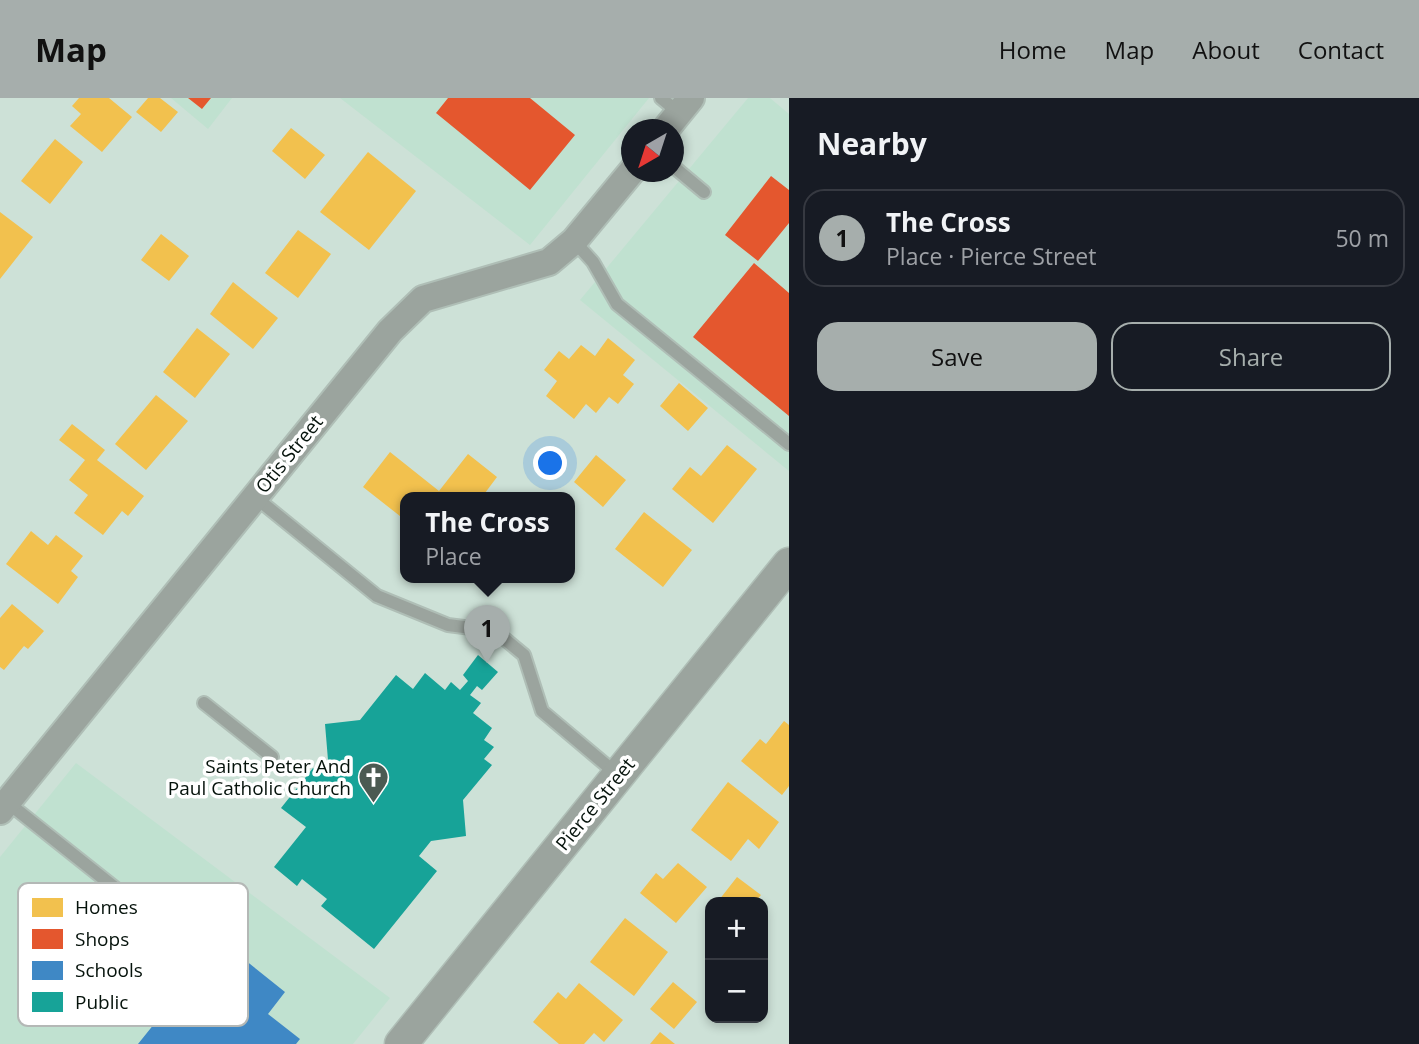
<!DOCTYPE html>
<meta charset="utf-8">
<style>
:root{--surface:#171b24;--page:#242831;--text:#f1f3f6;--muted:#9ea1a6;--line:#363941;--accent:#a6aeac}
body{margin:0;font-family:"Open Sans",sans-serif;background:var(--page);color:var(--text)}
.controls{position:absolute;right:21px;bottom:21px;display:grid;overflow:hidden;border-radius:14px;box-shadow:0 4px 10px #0003}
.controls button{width:63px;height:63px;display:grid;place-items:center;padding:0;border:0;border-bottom:2px solid var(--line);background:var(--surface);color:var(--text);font:35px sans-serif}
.compass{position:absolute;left:621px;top:21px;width:63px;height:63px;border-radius:50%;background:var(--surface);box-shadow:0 4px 10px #0003;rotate:219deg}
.you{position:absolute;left:551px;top:366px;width:24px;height:24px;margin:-18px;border:5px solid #fff;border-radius:50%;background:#1a73e8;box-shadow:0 0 0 10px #1a73e833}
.badge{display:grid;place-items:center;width:46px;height:46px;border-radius:50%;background:var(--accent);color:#111;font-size:23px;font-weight:700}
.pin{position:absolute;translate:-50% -58px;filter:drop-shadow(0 2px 4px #0008)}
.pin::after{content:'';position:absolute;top:37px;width:24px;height:21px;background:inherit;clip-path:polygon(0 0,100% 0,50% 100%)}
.popup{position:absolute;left:400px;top:394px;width:175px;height:91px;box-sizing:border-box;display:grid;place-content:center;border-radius:14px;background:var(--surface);filter:drop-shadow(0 2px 5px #0005);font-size:23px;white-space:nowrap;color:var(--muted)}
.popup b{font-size:26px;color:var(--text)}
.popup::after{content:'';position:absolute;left:50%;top:100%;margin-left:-14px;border:14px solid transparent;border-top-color:var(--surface)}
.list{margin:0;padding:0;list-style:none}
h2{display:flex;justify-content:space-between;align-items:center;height:91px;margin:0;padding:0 28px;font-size:30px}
h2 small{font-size:23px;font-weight:400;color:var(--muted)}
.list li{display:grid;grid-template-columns:46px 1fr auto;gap:21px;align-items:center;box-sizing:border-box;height:98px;margin:0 14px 14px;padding:0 14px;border:2px solid var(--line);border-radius:21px}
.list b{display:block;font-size:26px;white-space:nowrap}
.list p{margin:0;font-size:23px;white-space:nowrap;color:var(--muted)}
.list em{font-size:23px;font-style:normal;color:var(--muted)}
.actions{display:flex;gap:14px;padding:21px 28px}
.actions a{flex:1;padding:16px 0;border:2px solid var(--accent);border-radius:21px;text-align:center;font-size:24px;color:var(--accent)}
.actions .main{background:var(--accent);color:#111}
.map{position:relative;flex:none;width:789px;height:946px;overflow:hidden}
header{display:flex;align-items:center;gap:42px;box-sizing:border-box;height:98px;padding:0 35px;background:var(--accent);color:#111}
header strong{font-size:33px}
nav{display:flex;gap:38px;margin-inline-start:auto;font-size:24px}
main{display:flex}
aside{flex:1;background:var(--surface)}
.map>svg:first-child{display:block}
.built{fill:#c0e1d0}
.homes{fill:#f2c14e}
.shops{fill:#e4572e}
.schools{fill:#3f88c5}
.public{fill:#17a398}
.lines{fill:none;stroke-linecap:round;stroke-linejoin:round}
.service-casing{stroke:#afbeb6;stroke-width:16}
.minor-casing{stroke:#afbeb6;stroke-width:30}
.tertiary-casing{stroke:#afbeb6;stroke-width:35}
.service{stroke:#9ba49e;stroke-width:12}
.minor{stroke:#9ba49e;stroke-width:26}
.tertiary{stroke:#9ba49e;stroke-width:32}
.labels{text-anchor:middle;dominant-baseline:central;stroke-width:7;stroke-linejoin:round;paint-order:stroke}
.street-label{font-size:19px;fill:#05120b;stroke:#fff}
.poi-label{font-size:19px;fill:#05120b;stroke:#fff;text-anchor:end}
.key{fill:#fff;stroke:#b4b8b6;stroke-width:2}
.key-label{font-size:19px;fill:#05120b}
</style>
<header>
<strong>Map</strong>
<nav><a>Home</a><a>Map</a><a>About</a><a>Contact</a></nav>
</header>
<main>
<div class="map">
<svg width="789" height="946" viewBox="0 0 789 946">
<rect width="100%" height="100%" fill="#cde1d7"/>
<path class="built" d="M171 0H232L208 31Z
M340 0H649L530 147Z
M748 0H770L789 16V373L580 202Z
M76 665 390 900 353 946H0V759Z"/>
<path class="homes" d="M79 0H109L132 19 102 54 70 28 81 16 72 8Z
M148 0H160L178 14 161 34 136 14Z
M291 30 325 57 305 81 272 53Z
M55 41 83 64 50 106 21 83Z
M368 54 416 93 369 152 320 114Z
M0 114 33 139 0 181Z
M298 132 331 156 298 200 265 175Z
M161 136 189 158 169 183 141 162Z
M233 184 278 220 253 251 210 216Z
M197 230 230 256 195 300 163 274Z
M608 240 635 262 623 277 634 286 618 306 609 299 596 315 586 306 574 321 546 298 557 283 544 272 559 253 569 261 581 247 595 258Z
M679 285 708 310 688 333 660 308Z
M156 297 188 323 146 372 115 346Z
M72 326 105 352 97 362 144 398 128 418 122 413 103 437 74 415 88 397 69 382 85 362 59 342Z
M727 347 757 371 713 425 672 391 690 369 701 378Z
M390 354 439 393 468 356 497 379 482 399H405V422L363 389Z
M596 357 626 382 603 409 574 384Z
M644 414 692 452 663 489 615 451Z
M31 433 48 447 56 437 83 458 71 473 78 479 58 506 6 466Z
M12 506 44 533 28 551 24 548 4 572 0 569V520Z
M784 623 789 627V688L782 697 741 663 760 641 766 646Z
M728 684 779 724 759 751 748 741 731 763 691 732Z
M678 765 707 789 676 825 640 795 656 775 663 781Z
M737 779 761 797 755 804 719 802Z
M625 820 668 854 634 898 590 864Z
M673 884 697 904 674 931 650 911Z
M579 885 623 922 604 944 594 935 584 946H559L533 924 558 894 566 901Z
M660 934 675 946H650Z"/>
<path class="shops" d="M188 0H211L202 11Z
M448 0H530L575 37 530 92 436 15Z
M771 78 789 92V125L758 163 725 137Z
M754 165 789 195V318L693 239Z"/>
<path class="schools" d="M235 854 285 894 268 916 300 941 296 946H138L204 864 218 875Z"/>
<path class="public" d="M478 557 498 574 482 592 477 588 470 597 481 605 473 615 492 630 484 642 494 649 484 661 492 667 463 702 466 738 431 743 419 758 437 773 374 851 321 808 327 801 302 781 297 788 274 769 306 729 281 710 313 670 317 674 328 662 325 626 360 622 396 577 413 591 425 575 445 592 451 584 460 592 468 583 463 577Z"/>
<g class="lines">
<defs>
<path id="service" d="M661 0 679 15
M674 69 704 94
M574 143 593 164 617 206 789 346
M255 399 377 498 448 527 495 533 524 557 542 613 618 677
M204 605 272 659
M7 704 148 816"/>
<path id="minor" d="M665 32 691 0
M0 713 390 233 423 201 549 164 574 143 632 73"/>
<path id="tertiary" d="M401 946 789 466"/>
</defs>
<use href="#service" class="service-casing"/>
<use href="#minor" class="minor-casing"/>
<use href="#tertiary" class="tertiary-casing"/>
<use href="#service" class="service"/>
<use href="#minor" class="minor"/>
<use href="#tertiary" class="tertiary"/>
</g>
<defs>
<symbol id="church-pin" viewBox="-11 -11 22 30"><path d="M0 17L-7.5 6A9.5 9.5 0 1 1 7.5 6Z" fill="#4b5a52" stroke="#fff"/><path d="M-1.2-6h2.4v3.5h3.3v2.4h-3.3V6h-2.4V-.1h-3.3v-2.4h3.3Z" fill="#fff"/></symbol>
</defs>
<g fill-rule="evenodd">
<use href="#church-pin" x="356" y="662" width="35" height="47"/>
</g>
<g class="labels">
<g class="street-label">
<text transform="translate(289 356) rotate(-51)">Otis Street</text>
<text transform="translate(595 706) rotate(-51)">Pierce Street</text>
</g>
<g class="poi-label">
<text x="351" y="668">Saints Peter And<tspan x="351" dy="22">Paul Catholic Church</tspan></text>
</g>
</g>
<rect x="18" y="785" width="230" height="143" rx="10" class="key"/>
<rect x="32" y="800" width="31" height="19" fill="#f2c14e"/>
<rect x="32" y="831" width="31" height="20" fill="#e4572e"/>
<rect x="32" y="863" width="31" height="19" fill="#3f88c5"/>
<rect x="32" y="894" width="31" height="20" fill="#17a398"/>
<g class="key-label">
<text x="75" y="816">Homes</text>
<text x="75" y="848">Shops</text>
<text x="75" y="879">Schools</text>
<text x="75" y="911">Public</text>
</g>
</svg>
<div class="controls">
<button>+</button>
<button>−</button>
</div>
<svg class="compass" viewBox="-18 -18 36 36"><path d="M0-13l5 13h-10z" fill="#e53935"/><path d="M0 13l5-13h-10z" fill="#9ea1a6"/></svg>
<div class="you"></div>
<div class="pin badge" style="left:487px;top:565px">1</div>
<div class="popup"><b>The Cross</b>Place</div>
</div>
<aside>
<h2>Nearby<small></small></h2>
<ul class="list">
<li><span class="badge">1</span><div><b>The Cross</b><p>Place · Pierce Street</p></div><em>50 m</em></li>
</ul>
<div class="actions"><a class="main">Save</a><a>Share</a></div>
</aside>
</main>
